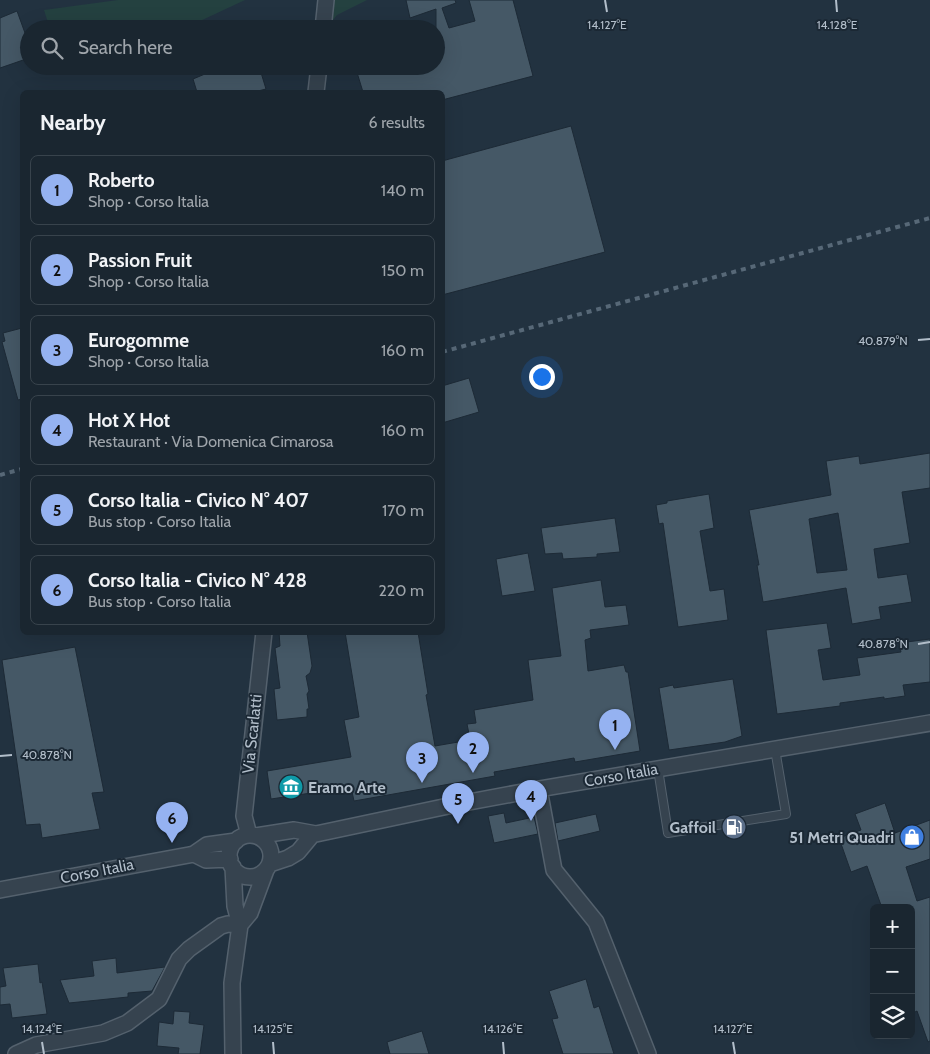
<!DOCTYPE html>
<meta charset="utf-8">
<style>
:root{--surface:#1a2630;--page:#27323c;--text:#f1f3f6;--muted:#9fa5ab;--line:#38434c;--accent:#95b2f1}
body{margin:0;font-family:Cabin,sans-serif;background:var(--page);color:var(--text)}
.controls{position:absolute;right:15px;bottom:15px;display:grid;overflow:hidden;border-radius:8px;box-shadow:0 5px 20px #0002}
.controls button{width:45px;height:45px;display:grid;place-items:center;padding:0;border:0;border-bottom:1px solid var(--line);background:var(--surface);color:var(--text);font:25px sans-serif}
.you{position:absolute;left:541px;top:376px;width:18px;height:18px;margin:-12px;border:4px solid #fff;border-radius:50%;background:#1a73e8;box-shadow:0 0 0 8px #1a73e833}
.badge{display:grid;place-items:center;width:32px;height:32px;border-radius:50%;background:var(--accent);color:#111;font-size:16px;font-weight:700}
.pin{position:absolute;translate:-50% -41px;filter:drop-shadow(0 1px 2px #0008)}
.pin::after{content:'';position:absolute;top:26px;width:18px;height:15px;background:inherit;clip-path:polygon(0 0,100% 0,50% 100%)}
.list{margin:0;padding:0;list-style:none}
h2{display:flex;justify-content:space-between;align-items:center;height:65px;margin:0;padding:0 20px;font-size:21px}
h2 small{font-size:16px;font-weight:400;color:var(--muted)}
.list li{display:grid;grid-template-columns:32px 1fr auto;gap:15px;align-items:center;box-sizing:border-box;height:70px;margin:0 10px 10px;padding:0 10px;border:1px solid var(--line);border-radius:8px}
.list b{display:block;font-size:19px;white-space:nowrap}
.list p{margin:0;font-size:16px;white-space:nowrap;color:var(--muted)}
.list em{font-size:16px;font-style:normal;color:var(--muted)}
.icon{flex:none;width:28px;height:28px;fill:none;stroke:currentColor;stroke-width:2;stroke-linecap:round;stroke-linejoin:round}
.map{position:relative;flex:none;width:930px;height:1054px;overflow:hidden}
.search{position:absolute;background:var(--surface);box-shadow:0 5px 20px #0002;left:20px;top:20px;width:425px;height:55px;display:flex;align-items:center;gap:12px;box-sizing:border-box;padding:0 18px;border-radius:28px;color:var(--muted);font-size:19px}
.panel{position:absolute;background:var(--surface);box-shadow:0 5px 20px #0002;left:20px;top:90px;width:425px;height:545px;border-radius:8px}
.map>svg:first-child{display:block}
.green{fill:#244140}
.building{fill:#455866;stroke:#1d2a36;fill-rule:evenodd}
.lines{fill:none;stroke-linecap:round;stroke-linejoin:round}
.service-casing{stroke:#54616d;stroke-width:10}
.minor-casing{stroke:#54616d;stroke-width:18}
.service{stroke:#36434f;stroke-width:8}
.minor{stroke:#36434f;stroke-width:15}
.rail{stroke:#576877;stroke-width:4;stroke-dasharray:5 5;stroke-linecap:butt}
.ticks{fill:none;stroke:#b2beca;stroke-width:2}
.labels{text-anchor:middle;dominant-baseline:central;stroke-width:4;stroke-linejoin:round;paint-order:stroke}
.street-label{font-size:16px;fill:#b2beca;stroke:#1b2834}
.poi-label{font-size:16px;font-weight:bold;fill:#b2beca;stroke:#1b2834;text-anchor:end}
.ticks-label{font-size:12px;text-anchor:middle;fill:#b2beca;stroke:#1b2834;stroke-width:4;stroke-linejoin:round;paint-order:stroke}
</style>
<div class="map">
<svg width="930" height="1054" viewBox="0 0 930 1054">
<rect width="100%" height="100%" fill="#223240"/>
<path class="green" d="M118 0H245L183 29H50L44 10Z
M332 0H367L337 15 329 25Z"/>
<path class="building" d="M406 0H455L456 3 442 8 449 28 475 21 469 0H513L533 76 442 100V92H363L355 66H436V9L410 18Z
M17 11 29 44V58L0 68V18Z
M224 66H259L266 89 254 92H197L193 79Z
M571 126 605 252 442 295V161Z
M22 328V399L18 400 2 342 5 341 3 333Z
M469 378 479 412 442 423V386Z
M930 453V488L902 492 910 543 874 549 878 578 907 574 912 602 879 607 881 619 852 624 846 588 763 602 757 565H759L749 510 831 495 826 461 859 456 860 464ZM838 513 847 570 817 573 809 519Z
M709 494 714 528 700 531 710 591 724 589 728 620 678 627 663 523 659 524 656 505 667 503V501Z
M615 518 620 552 597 554V557L563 559 562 553 545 554 541 528Z
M528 553 535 591 502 596 496 559Z
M601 580 605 607 626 605 629 625 590 630 591 638 585 640 588 671 624 665 626 672H628L640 751 575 762 574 758 494 772 495 776 354 801 351 787 271 799 267 771 351 757 344 720 359 717 345 632H418L428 694 426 695 435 746 464 741 463 735 469 734 467 724 476 723 474 710 533 700 528 660 561 656 552 588Z
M827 623 831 648 818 650 823 680 860 675 857 658 901 652 899 643 930 639V682L903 685 905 696 884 699V697L840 703V706L777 714 766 630Z
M279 632H307L312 666 310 673 306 676 309 691 307 694 309 709H307V717L277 720 274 689 280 688 275 648 280 646Z
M75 647 104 792 92 793 100 829 42 838 40 824 26 825 2 660Z
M733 679 742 736 725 742 669 750 659 688 673 685 674 688Z
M885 803 895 833 930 820V859L906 867 917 901 930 897V1041L928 1042 917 1011 911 1014V908H882L867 866 851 872 839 838 861 830 855 814Z
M504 813 506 823 534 817 538 834 494 843 488 816Z
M596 814 600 831 558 841 555 823Z
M116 958 117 973 165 967 152 991 128 993V997L69 1003 60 980 94 976 92 961Z
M38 964 40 983 42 982 47 1014 12 1018 10 1004 0 1005V987L6 986 3 968Z
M586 979 594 1008 599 1006 614 1054H563L552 1019 558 1018 549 991Z
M174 1011 190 1012 189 1023 204 1025 200 1054H178L179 1048 157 1046 159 1022 173 1024Z
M422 1031 429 1054H390L387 1042Z"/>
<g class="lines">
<defs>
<path id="service" d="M658 769 668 833 786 814 775 749"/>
<path id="minor" d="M323 29 326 0
M316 92 319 66
M539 789 554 870 596 922 648 1054
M249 835 244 816 264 632
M229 856a21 21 0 1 1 42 0a21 21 0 1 1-42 0Z
M256 836 294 830 316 834 453 805 539 789 930 723
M194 854 206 860 230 859
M270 864 288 858 298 852 313 834
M233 867 235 906 240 925 232 983 233 1054
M0 890 189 855 194 854 207 845 236 841
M240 925 250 913 266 870
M16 1054 36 1045 103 1033 127 1023 159 999 179 959 189 949 221 926 228 924 240 925"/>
</defs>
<use href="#service" class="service-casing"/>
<use href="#minor" class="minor-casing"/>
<use href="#service" class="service"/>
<use href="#minor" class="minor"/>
<path class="rail" d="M442 352 930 218
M0 475 22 469"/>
</g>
<path class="ticks" d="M605 0 607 12M836 0 837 12M918 340 930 339M918 644 930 642M0 756 12 755M42 1042 44 1054M273 1042 274 1054M503 1042 504 1054M733 1042 735 1054"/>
<defs>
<symbol id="museum-disc" viewBox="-11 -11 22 22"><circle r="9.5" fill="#0f9aa8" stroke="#1b2834"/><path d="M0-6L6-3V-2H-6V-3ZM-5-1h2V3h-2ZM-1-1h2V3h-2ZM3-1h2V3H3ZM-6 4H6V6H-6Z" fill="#fff"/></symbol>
<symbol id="fuel-disc" viewBox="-11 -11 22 22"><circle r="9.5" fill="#5c6f8a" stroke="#1b2834"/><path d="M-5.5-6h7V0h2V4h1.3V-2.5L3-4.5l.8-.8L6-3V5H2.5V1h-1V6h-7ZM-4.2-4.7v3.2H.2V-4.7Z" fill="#fff"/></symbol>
<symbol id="shop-disc" viewBox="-11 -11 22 22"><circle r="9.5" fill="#3f7fe0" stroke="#1b2834"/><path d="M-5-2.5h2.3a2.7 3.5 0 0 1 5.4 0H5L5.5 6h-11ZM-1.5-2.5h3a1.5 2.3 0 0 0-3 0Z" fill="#fff"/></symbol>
</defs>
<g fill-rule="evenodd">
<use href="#museum-disc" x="277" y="773" width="28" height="28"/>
<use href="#fuel-disc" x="720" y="813" width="28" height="28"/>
<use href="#shop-disc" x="898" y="823" width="28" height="28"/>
</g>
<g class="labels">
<g class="street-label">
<text transform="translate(252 734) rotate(-84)">Via Scarlatti</text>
<text transform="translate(621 775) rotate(-10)">Corso Italia</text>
<text transform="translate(97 871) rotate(-11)">Corso Italia</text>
</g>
<g class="poi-label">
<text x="308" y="787" text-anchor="start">Eramo Arte</text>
<text x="716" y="827">Gaffoil</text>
<text x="894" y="837">51 Metri Quadri</text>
</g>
</g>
<g class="ticks-label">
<text x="607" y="29">14.127°E</text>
<text x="837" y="29">14.128°E</text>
<text x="883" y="345">40.879°N</text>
<text x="883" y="648">40.878°N</text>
<text x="47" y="759">40.878°N</text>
<text x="42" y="1033">14.124°E</text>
<text x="273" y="1033">14.125°E</text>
<text x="503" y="1033">14.126°E</text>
<text x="733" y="1033">14.127°E</text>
</g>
</svg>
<div class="controls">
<button>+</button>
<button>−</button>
<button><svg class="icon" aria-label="layers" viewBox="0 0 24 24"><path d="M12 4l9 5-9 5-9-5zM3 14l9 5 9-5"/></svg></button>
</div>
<div class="you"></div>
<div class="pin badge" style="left:615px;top:750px">1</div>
<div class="pin badge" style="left:473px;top:773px">2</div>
<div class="pin badge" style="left:422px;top:783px">3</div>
<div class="pin badge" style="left:531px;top:821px">4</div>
<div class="pin badge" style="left:458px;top:824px">5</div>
<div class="pin badge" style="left:172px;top:843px">6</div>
<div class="search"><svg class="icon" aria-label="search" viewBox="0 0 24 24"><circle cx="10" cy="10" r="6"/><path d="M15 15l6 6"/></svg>Search here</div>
<section class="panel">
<h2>Nearby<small>6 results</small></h2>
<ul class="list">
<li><span class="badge">1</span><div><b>Roberto</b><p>Shop · Corso Italia</p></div><em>140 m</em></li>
<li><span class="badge">2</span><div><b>Passion Fruit</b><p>Shop · Corso Italia</p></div><em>150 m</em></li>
<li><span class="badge">3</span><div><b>Eurogomme</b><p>Shop · Corso Italia</p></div><em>160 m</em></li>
<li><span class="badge">4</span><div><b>Hot X Hot</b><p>Restaurant · Via Domenica Cimarosa</p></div><em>160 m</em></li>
<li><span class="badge">5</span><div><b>Corso Italia - Civico N° 407</b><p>Bus stop · Corso Italia</p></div><em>170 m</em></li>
<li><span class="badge">6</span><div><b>Corso Italia - Civico N° 428</b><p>Bus stop · Corso Italia</p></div><em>220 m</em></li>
</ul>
</section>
</div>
